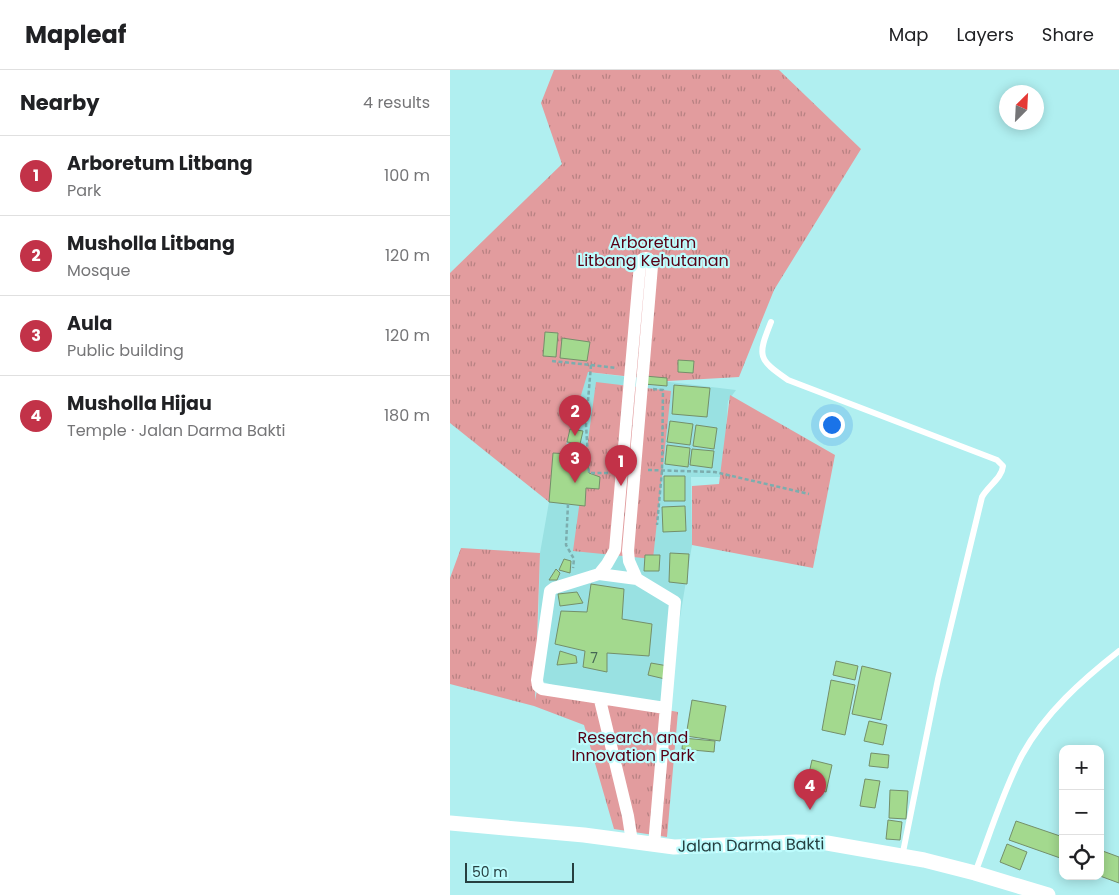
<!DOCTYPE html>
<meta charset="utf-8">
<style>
:root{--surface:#fff;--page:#f2f2f2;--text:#202124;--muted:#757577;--line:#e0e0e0;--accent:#c23248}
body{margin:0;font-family:Poppins,sans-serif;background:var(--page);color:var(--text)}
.controls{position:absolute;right:15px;bottom:15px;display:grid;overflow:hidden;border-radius:10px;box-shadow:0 2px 12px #0003}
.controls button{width:45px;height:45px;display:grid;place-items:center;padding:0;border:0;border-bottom:1px solid var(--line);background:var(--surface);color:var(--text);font:25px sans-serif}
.compass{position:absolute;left:549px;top:15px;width:45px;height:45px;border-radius:50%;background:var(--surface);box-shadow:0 2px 12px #0003;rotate:24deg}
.scale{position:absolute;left:15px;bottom:12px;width:109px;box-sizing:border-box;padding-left:5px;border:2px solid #263f40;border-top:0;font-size:14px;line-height:18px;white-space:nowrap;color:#263f40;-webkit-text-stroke:4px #bdfcfd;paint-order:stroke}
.you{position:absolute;left:381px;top:354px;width:18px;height:18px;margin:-12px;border:4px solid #fff;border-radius:50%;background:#1a73e8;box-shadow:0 0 0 8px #1a73e833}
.badge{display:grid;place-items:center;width:32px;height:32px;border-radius:50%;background:var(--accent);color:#fff;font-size:16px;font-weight:700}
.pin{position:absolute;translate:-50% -41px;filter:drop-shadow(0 1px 2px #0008)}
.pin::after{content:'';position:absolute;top:26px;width:18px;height:15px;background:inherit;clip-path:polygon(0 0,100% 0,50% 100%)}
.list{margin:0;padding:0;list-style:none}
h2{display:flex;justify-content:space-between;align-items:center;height:65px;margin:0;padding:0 20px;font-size:21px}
h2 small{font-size:16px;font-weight:400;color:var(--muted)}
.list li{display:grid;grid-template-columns:32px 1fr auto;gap:15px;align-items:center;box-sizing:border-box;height:80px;padding:0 20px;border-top:1px solid var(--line)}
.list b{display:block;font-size:19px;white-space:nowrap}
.list p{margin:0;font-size:16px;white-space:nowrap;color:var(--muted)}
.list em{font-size:16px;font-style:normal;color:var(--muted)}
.icon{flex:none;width:28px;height:28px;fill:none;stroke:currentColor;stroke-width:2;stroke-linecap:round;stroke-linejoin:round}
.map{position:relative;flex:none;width:669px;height:825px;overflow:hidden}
header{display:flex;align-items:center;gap:30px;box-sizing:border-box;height:70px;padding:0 25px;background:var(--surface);border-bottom:1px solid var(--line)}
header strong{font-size:24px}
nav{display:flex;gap:28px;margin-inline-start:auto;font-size:18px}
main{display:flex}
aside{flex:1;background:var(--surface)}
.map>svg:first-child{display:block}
.built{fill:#99e1e2}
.grass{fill:url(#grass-tufts)}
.building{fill:#a3d98e;stroke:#748f6a}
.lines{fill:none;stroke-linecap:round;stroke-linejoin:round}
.path{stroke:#7cadae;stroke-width:2.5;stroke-dasharray:4 2.5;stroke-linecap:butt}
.service{stroke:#fff;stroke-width:6}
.minor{stroke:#fff;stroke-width:12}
.tertiary{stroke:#fff;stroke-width:15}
.labels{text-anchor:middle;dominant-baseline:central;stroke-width:4.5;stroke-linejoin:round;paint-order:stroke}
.number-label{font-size:14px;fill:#456654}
.park-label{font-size:16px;fill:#580015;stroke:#bdfcfd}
.street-label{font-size:16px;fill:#263f40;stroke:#bdfcfd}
</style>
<header>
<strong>Mapleaf</strong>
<nav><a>Map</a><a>Layers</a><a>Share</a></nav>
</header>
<main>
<aside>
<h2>Nearby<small>4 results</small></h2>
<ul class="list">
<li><span class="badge">1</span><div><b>Arboretum Litbang</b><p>Park</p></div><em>100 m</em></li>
<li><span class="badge">2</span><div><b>Musholla Litbang</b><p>Mosque</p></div><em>120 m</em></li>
<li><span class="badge">3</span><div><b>Aula</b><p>Public building</p></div><em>120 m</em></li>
<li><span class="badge">4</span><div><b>Musholla Hijau</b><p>Temple · Jalan Darma Bakti</p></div><em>180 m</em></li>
</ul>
</aside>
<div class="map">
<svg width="669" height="825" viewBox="0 0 669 825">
<defs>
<pattern id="grass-tufts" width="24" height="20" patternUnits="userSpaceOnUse" patternTransform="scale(1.25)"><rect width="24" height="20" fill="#e29c9e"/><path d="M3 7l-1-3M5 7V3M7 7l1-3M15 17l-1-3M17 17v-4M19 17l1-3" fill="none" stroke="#b78182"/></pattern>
</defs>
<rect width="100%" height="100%" fill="#b0eff0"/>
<path class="built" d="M137 302 286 320 278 331 273 407H241L242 475 215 638 150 630 87 610 90 483 99 432Z"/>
<path class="grass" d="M104 0H329L411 79 324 220 289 307 218 311 138 302 99 432 0 353V203L112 94 91 33Z
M146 312 221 321 203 489 123 481Z
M280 325 385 385 363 498 242 475V416L269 414Z
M11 478 90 483 85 630 88 616 228 642 217 767 164 759 134 655 84 636 0 614V508Z"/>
<path class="building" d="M95 262 108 263 106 287 93 286Z
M112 268 140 272 137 291 110 288Z
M228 290 244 291 243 303 228 302Z
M195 306 217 308V316L194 314Z
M224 315 260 318 257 347 222 344Z
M220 351 243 354 240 375 217 372Z
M246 355 267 358 264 379 243 376Z
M120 359 133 361 130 374 117 372Z
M217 375 240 378 238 397 215 394Z
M242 379 264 381 262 398 240 395Z
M103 383 136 385 139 403 150 407 149 419 136 418 135 436 99 432Z
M214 406H235V431H214Z
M235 436 236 461 213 462 212 437Z
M220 483 239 484 237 514 219 512Z
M195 485H210L209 501H194Z
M114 489 121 491 120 503 109 500Z
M106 499 110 503 107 510H99Z
M141 514 174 519 172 549 202 554 199 586 157 583V602L133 597 135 581 105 574 111 541 137 542Z
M127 522 133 533 110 536 108 524Z
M110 581 126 586 127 593 107 595Z
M386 591 408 596 405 610 383 605Z
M201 593 218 596 215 609 198 605Z
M412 596 441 603 431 650 402 644Z
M381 610 405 615 395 665 372 660Z
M242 630 276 636 270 671 236 666Z
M419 651 437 655 433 675 414 671Z
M233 668 265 671 264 682 232 679Z
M421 683 439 685 438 698 419 696Z
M362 690 382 695 376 722 356 717Z
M415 709 430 711 425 738 410 736Z
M440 720 458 721 456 749 439 748Z
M438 750 452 752 450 770 436 769Z
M566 751 613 767V789L559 770Z
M557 774 577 782 570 800 550 792Z
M650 780 669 787V813L650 806Z"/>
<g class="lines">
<path class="path" d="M102 291 141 295 136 355 139 403H160
M141 295 167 298
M203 319 213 320 212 401 207 455
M198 400 265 402 359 424
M118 434 116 475 124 489 123 498"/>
<path class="service" d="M321 252C307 287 308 289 338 310L547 390 553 396C552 408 538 416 532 427L488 609 452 787
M525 803C540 764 553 721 572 685 595 643 632 610 669 581"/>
<path class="minor" d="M149 504 157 494 165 480 190 194 191 190C197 186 202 189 202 196L178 481 179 491 187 509
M150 630 178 746 182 772
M204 775 225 532 187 509 149 504 104 518 100 521 87 610 88 616 92 619 215 638"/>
<path class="tertiary" d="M0 753 134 765 224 777 346 772 377 773 474 790 525 803 598 825"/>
</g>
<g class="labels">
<g class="number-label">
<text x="144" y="588">7</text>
</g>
<g class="park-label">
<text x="203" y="172">Arboretum<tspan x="203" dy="18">Litbang Kehutanan</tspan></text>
<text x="183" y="667">Research and<tspan x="183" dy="18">Innovation Park</tspan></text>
</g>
<g class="street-label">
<text transform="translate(301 775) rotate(-1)">Jalan Darma Bakti</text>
</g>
</g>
</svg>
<div class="controls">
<button>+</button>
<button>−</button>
<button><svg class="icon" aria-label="locate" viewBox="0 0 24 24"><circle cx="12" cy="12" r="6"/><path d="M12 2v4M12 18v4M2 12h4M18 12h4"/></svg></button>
</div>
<svg class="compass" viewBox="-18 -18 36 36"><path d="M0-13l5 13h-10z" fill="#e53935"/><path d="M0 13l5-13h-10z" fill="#757577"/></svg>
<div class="scale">50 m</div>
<div class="you"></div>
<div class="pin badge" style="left:171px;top:416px">1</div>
<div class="pin badge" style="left:125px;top:366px">2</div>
<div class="pin badge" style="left:125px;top:413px">3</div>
<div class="pin badge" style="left:360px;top:740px">4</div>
</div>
</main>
